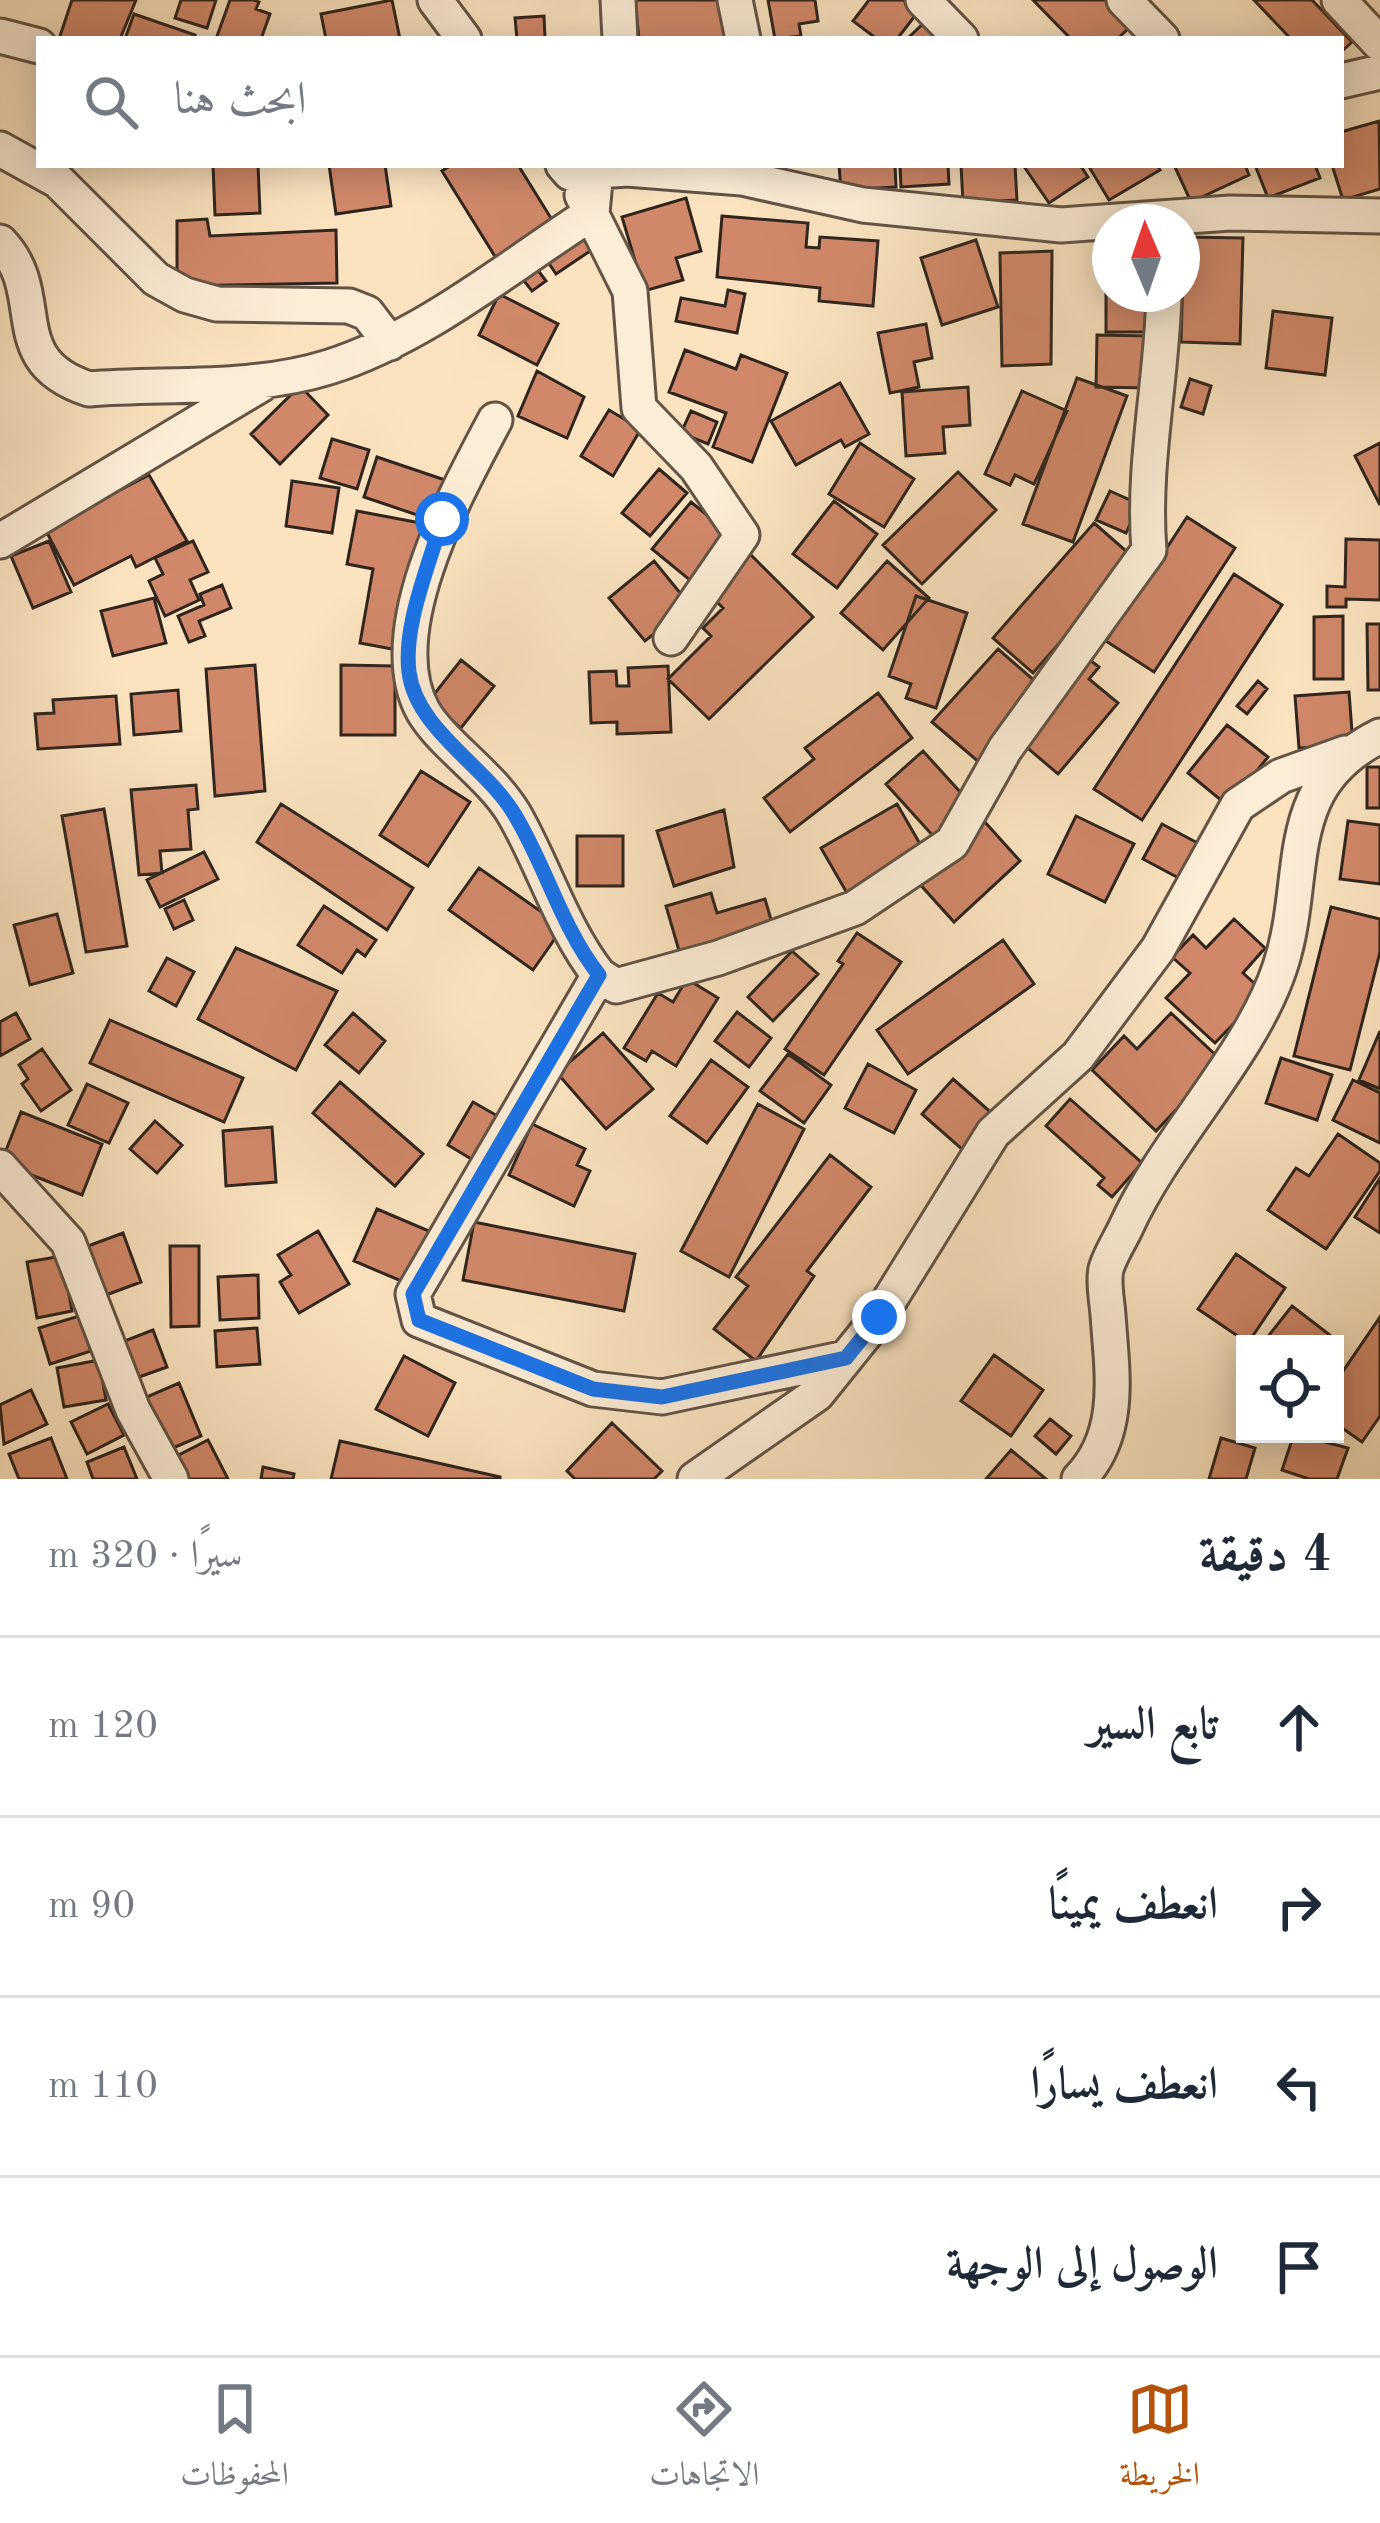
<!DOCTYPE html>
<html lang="ar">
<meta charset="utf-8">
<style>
:root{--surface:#fff;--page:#f6f6f7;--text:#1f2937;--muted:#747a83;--line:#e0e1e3;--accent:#b45309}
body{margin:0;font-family:"Old Standard TT",Amiri,serif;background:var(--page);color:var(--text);direction:rtl}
.controls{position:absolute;right:36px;bottom:36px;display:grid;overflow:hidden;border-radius:0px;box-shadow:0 6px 30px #0003}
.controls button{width:108px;height:108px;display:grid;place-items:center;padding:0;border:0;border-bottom:3px solid var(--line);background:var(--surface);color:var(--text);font:60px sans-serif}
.compass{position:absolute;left:1092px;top:204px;width:108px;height:108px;border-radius:50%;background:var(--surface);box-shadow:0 6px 30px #0003;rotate:358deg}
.stop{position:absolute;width:36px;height:36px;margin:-27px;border:9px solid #1a73e8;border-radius:50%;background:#fff}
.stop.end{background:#1a73e8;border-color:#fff;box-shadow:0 3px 12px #0008}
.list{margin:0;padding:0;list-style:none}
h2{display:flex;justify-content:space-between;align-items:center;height:156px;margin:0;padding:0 48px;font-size:51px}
h2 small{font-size:39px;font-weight:400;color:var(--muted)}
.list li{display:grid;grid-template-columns:78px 1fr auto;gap:36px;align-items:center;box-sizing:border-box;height:180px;padding:0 48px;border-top:3px solid var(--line)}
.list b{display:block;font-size:45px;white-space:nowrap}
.list em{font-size:39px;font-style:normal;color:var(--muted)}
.icon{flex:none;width:66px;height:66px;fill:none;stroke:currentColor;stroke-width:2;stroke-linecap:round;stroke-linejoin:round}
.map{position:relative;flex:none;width:1380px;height:1479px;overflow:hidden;direction:ltr}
.search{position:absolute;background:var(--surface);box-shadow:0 6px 30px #0003;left:36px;right:36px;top:36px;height:132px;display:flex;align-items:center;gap:30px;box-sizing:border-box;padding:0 42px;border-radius:0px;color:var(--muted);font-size:45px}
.sheet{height:876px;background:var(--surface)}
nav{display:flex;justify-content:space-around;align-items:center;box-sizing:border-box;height:168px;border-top:3px solid var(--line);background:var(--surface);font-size:33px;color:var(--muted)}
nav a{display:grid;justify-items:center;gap:6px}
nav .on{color:var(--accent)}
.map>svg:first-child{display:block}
.building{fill:#d1886a;stroke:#30251d;stroke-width:3}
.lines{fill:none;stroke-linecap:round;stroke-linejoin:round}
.minor-casing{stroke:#635446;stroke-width:39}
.minor{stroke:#fcedd6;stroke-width:33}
.route{stroke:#1a73e8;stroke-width:15}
</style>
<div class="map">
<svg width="1380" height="1479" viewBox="0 0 1380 1479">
<rect width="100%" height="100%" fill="#fbe3c0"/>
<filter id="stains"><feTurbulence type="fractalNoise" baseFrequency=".00167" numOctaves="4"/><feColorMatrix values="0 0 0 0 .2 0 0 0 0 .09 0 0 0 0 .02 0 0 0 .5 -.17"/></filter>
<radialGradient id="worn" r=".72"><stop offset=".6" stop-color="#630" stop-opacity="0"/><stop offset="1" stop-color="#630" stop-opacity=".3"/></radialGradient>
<path class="building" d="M72 0H136L120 39H59Z
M181 0H216L207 28 175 18Z
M230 0H254L259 2 256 9 270 14 261 39H216Z
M392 0 400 39H326L321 14Z
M635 0H729L733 39H639Z
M768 0H815L818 21 799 24 801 36 775 39Z
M869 0H903L918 12 897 39H877L853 21Z
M1033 0H1105L1130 27 1117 39H1071Z
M1254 0H1312L1352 42 1341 52V39H1291Z
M134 14 195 35 194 39H125Z
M932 15 955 39H907Z
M544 16 545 38 517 39 515 18Z
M1379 121 1380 189 1343 200 1332 165H1341V132Z
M213 165H258L260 213 215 215Z
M329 165H385L391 206 336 214Z
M451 165H518L554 223 496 258 442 171Z
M839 165H895L896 187 841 190Z
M900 165H948L949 184 901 187Z
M961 165H1015L1017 200 963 203Z
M1023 165H1080L1088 177 1049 203Z
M1088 165H1157L1160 170 1109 200Z
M1174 165H1245L1249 175 1191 202Z
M1255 165H1315L1320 178 1268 198Z
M686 198 701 251 676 258 683 280 644 291 622 217Z
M722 216 808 223 806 247 819 248 820 237 878 241 873 306 819 301 820 288 717 277Z
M207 219 210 236 336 230 337 283 177 286V221Z
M586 227 599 245 556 274 544 256Z
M1184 237 1243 238 1240 344 1181 342Z
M976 240 998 307 942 325 921 258Z
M1052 251 1051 364 1002 366 1000 253Z
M531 261 546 281 532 291 517 272Z
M1106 269 1110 294H1159L1158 332H1106Z
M728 290 745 294 737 333 676 321 681 298 725 306Z
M499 294 558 324 537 365 479 335Z
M1273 311 1332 318 1325 375 1266 368Z
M926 324 932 358 914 362 919 387 890 393 878 333Z
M1097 335 1149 336 1148 388 1096 387Z
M685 350 736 369 741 355 787 373 752 462 713 447 726 413 669 392Z
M537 371 584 397 567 438 518 416Z
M1077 378 1127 396 1073 542 1023 524Z
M1190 379 1211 386 1203 414 1181 407Z
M840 383 869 434 845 447 841 440 796 465 771 421Z
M300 386 328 415 280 464 251 434Z
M968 387 970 425 943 427 945 453 906 456 902 392Z
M1022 391 1067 411 1034 484 1015 475 1010 485 985 474Z
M609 410 641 429 613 476 581 456Z
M691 411 717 422 708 444 681 433Z
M332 439 369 450 357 489 320 478Z
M860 443 914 479 884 527 829 494Z
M1380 443V505L1355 456Z
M377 457 448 481 435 521 364 497Z
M659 469 687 493 650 536 622 513Z
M958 472 996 510 922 584 883 545Z
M149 475 187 541 136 567 131 556 74 585 45 529Z
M292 481 339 488 332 533 286 526Z
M1110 491 1139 504 1126 533 1096 520Z
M834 501 877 534 837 588 793 554Z
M691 502 730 534 691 581 652 549Z
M357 511 431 525 408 652 360 643 373 569 347 564Z
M1187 517 1235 548 1154 672 1106 641Z
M1094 523 1134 558 1033 673 993 638Z
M1346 539 1380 540V600L1346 599V607H1327V586L1345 587Z
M49 541 71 592 33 608 11 556Z
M193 541 208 572 190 580 199 600 165 616 149 581 163 574 155 558Z
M750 554 813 617 709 719 668 679 711 636 703 628 723 608 709 594Z
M654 561 690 605 645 641 609 598Z
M887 561 929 598 883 650 841 613Z
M1234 574 1282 605 1142 820 1094 789Z
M222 585 231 608 199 621 205 636 189 642 178 616 204 605 200 594Z
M916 596 967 613 936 708 906 698 911 684 889 676Z
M154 598 166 643 113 656 101 611Z
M1343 616V679H1314V617Z
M1367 624H1380V690H1368Z
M998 649 1044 689 980 763 932 722Z
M1086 657 1099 667 1089 679 1118 703 1058 774 1017 739Z
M461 660 494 686 461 728 428 702Z
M255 665 265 791 215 796 206 669Z
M341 665 395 666V735H341Z
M668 666 671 732 617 734V722L591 723 589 672 616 671 617 686H629L628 668Z
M1258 681 1267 689 1247 714 1237 706Z
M178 690 181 731 134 735 131 694Z
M1349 692 1353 745 1299 748 1295 696Z
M878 693 912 738 790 832 764 798 814 759 805 748Z
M116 696 120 744 38 749 35 714 54 713 53 700Z
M1227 725 1268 757 1228 806 1188 773Z
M923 751 971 804 934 837 886 784Z
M1367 767H1380V808H1367Z
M421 771 470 802 428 866 380 835Z
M196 785 198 809 188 810 191 849 160 851 162 873 139 875 131 790Z
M281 804 413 888 387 930 257 842Z
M897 804 927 856 851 900 821 848Z
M104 809 127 946 86 952 62 816Z
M724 810 734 867 674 886 657 831Z
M1076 816 1134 844 1105 902 1048 874Z
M984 821 1020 861 954 922 917 881Z
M1348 821 1380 825V884L1340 879Z
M1162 824 1207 848 1188 883 1143 859Z
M577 836H623V886H577Z
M204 852 218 879 160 907 147 880Z
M479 868 563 927 533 970 449 910Z
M711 893 717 913 765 899 775 933 682 961 666 906Z
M184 900 193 920 174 929 165 909Z
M324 906 376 940 365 956 357 950 342 973 298 945Z
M1331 907 1380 919V952L1350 1070 1294 1056Z
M57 914 73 973 30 985 14 925Z
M1234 919 1265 948 1243 973 1264 992 1215 1043 1166 998 1190 973 1172 957 1193 935 1206 948Z
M857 933 901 962 824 1075 785 1049 843 964 838 961Z
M1003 940 1034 984 908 1074 877 1030Z
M236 948 337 991 296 1070 198 1019Z
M792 951 818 974 773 1021 748 997Z
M167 958 194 972 176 1006 149 991Z
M687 979 718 998 676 1066 652 1051 646 1061 624 1048 658 993 673 1002Z
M737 1012 771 1038 749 1067 715 1041Z
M16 1013 30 1039 0 1056V1022Z
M353 1013 385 1041 359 1073 325 1045Z
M1171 1013 1222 1061 1156 1131 1092 1070 1124 1036 1137 1049Z
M110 1020 243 1078 224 1122 90 1063Z
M1380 1031V1089L1359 1080Z
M603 1033 653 1089 606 1129 557 1073Z
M42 1049 71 1090 41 1111 22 1084 28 1079 19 1065Z
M788 1054 831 1085 804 1123 760 1091Z
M1281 1058 1332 1075 1317 1120 1266 1103Z
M711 1060 748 1087 707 1143 670 1116Z
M868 1064 916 1090 894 1133 845 1108Z
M953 1079 995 1116 964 1151 922 1114Z
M1353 1080 1380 1093V1143L1333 1120Z
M340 1082 423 1154 395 1186 313 1113Z
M87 1084 128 1103 109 1143 68 1125Z
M1070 1099 1142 1163 1112 1197 1098 1185 1104 1178 1046 1126Z
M473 1102 508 1122 483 1166 448 1145Z
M758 1104 804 1129 729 1277 681 1251Z
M21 1112 102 1144 82 1195 1 1163Z
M155 1121 182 1145 157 1173 130 1149Z
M532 1124 585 1149 577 1165 590 1171 574 1206 509 1175Z
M272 1127 276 1182 226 1186 223 1131Z
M1338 1134 1380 1163V1171L1326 1249 1268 1210 1296 1168 1309 1176Z
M830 1155 871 1187 807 1271 814 1276 756 1361 714 1329 748 1286 736 1277Z
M1380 1178V1233L1355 1217Z
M377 1209 429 1231 406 1283 354 1261Z
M474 1222 635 1254 624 1311 463 1280Z
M318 1231 349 1284 299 1313 280 1282 291 1275 278 1255Z
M123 1233 141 1282 98 1298 80 1249Z
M170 1246H199V1326L171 1327Z
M1236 1254 1285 1288 1248 1343 1198 1309Z
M62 1256 72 1311 37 1318 27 1262Z
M258 1275 259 1318 220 1320 218 1277Z
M1292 1306 1335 1339 1331 1344H1262Z
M79 1316 91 1351 50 1364 39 1328Z
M1380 1317V1416L1362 1442 1335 1423V1383Z
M257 1328 260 1364 217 1367 215 1331Z
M153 1330 167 1367 128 1381 114 1345Z
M994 1355 1043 1390 1011 1436 961 1401Z
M404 1356 455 1383 428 1436 376 1409Z
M99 1360 106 1400 64 1407 57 1368Z
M179 1383 201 1436 157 1455 135 1402Z
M31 1390 47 1424 4 1444 0 1405Z
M108 1404 124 1435 87 1454 71 1422Z
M1050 1419 1071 1436 1056 1454 1035 1436Z
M612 1423 662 1471 654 1479H575L567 1471Z
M1294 1434 1348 1448 1337 1479H1309L1282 1470Z
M51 1438 67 1479H19L9 1454Z
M1221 1438 1255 1448 1246 1479H1209Z
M208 1440 228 1479H184L173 1458Z
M340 1441 500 1477V1479H331Z
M124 1447 137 1479H93L87 1462Z
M1011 1450 1046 1479H986Z
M263 1467 294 1474 293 1479H261Z"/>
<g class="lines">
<defs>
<path id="minor" d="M435 0 464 39
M618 0 620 39
M735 0 743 39
M923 0 961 39
M1124 0 1162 39
M1339 0 1380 44
M0 36 39 46
M1341 81 1380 72
M0 149 58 181 156 279 185 295 217 304 349 306 367 313 390 343
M563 165 570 173 627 169 742 178 863 205 1061 225 1230 213 1380 216
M582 195 630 291 639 408 696 467 742 535 671 638
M0 242C51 295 0 360 89 389 167 383 253 391 329 367 424 337 508 267 592 213L596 170
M495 420C457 492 379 631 423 711 442 744 491 775 514 814 544 866 562 928 599 975L413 1294 419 1320 593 1389 662 1397 846 1358
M0 541 262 384
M599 975 616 986 718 958 855 908 952 843 1005 749 1149 550C1142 466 1162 379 1164 294
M0 1167 68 1242 133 1410 171 1479
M695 1479 817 1394 879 1317 993 1133 1078 1056 1158 949 1238 805 1281 776 1345 753
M1079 1479C1123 1434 1112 1373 1108 1315 1107 1301 1103 1282 1106 1269 1110 1255 1120 1240 1126 1227 1166 1139 1251 1055 1280 967 1310 877 1277 787 1380 736"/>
</defs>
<use href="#minor" class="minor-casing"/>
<use href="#minor" class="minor"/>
</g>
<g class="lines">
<path class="route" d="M442 519C430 564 403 624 409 672 416 729 484 765 513 812 545 863 561 927 599 975L413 1294 419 1320 593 1389 662 1397 846 1358 879 1317"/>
</g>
<rect width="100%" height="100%" filter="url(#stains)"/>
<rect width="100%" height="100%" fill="url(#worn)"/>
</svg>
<div class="controls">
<button><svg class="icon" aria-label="locate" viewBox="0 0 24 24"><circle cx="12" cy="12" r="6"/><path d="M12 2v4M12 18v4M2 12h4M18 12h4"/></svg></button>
</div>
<svg class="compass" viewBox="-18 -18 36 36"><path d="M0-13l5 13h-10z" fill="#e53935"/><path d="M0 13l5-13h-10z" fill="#747a83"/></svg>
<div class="stop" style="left:442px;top:519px"></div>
<div class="stop end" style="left:879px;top:1317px"></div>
<div class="search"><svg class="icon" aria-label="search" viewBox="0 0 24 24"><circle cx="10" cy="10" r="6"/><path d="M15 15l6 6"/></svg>ابحث هنا</div>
</div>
<section class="sheet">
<h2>4 دقيقة<small>سيرًا · 320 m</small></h2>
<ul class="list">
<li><svg class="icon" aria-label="ahead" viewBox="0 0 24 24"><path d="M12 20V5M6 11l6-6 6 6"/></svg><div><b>تابع السير</b></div><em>120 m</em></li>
<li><svg class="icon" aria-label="right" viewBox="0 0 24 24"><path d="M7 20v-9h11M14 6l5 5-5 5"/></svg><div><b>انعطف يمينًا</b></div><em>90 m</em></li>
<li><svg class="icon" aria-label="left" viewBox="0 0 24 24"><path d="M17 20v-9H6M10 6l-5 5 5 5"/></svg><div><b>انعطف يسارًا</b></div><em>110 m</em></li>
<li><svg class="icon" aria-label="arrive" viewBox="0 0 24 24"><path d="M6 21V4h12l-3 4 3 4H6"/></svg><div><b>الوصول إلى الوجهة</b></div></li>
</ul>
</section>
<nav>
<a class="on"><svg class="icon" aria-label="map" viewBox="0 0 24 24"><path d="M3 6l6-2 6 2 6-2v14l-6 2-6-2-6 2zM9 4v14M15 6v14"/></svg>الخريطة</a>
<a><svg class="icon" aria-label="directions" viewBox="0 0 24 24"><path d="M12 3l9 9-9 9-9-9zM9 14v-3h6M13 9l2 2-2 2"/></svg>الاتجاهات</a>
<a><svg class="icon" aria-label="saved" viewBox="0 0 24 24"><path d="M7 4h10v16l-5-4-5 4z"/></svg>المحفوظات</a>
</nav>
